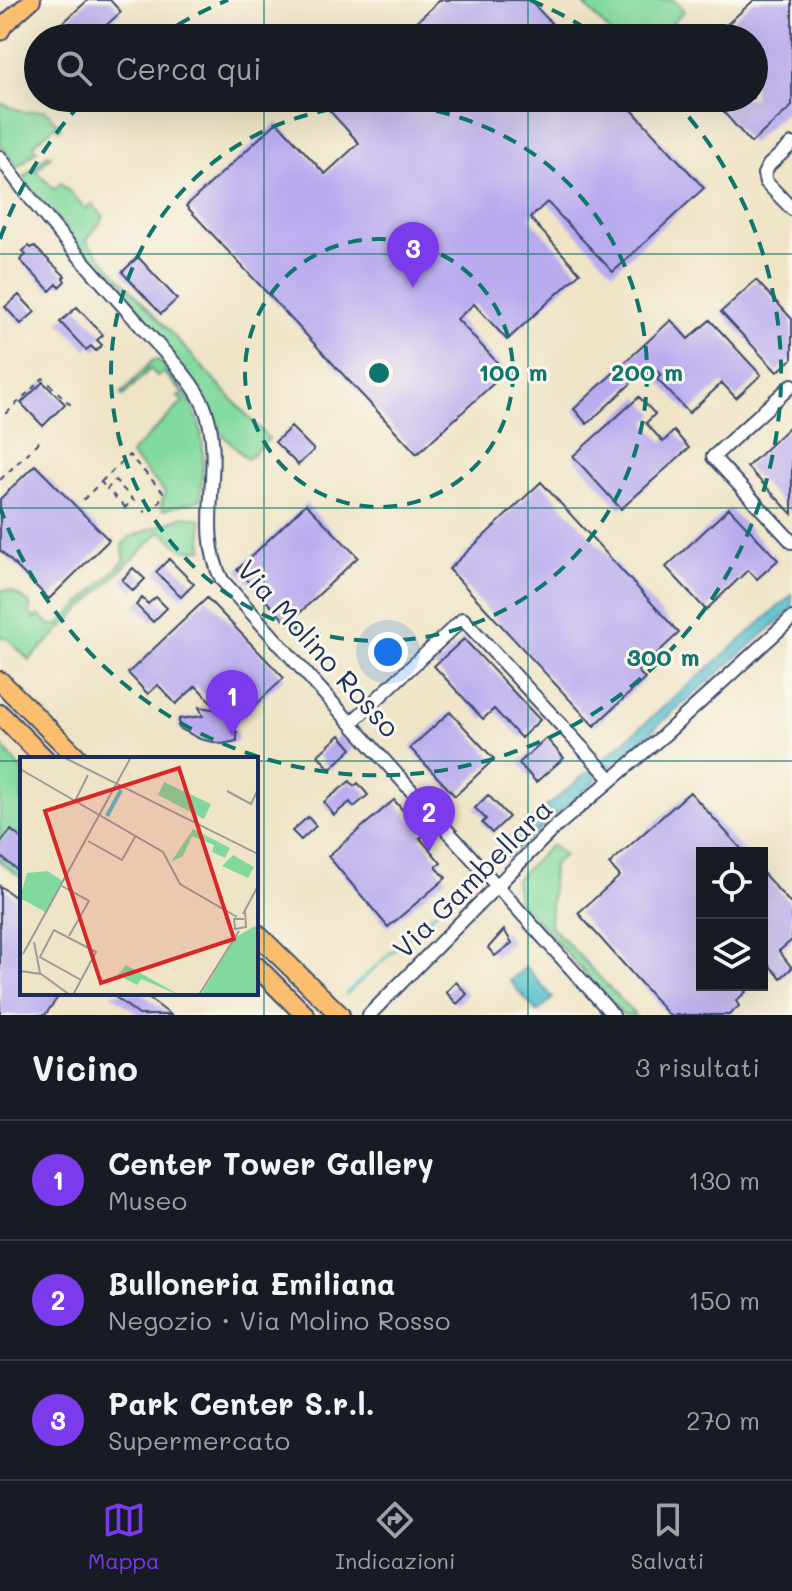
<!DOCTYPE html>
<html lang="it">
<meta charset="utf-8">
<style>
:root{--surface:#171b24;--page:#242831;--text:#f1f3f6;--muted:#9ea1a6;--line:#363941;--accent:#7c3aed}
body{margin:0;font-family:Mali,sans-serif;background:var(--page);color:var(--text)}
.controls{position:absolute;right:24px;bottom:24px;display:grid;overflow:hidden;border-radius:0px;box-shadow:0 8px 32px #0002}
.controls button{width:72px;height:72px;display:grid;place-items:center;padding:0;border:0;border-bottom:2px solid var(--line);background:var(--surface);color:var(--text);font:40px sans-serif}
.you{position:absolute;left:388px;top:652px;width:28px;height:28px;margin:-20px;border:6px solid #fff;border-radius:50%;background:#1a73e8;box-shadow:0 0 0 12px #1a73e833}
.badge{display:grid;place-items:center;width:52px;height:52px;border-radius:50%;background:var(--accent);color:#fff;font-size:26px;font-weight:700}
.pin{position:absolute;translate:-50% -66px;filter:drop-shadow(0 2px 4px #0008)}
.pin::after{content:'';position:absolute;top:42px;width:28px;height:24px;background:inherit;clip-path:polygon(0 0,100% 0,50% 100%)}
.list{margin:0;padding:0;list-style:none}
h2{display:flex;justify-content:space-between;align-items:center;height:104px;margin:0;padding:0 32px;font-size:34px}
h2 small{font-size:26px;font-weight:400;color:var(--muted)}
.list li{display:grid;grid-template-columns:52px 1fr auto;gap:24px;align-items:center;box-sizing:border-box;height:120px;padding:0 32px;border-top:2px solid var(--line)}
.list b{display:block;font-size:30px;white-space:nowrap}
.list p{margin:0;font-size:26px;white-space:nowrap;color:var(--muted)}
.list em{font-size:26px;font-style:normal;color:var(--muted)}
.icon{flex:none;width:44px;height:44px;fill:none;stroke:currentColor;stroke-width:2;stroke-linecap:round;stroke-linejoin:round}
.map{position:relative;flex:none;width:792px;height:1015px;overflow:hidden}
.search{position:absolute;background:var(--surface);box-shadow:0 8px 32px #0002;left:24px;right:24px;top:24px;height:88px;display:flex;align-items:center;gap:20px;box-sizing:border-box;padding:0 28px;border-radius:44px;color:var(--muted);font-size:30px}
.sheet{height:464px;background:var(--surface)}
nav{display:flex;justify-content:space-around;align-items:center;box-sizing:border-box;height:112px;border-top:2px solid var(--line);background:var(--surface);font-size:22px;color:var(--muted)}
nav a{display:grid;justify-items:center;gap:4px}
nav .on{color:var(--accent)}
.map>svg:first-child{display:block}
.green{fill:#82d99d;stroke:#4e847e;stroke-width:2}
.water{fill:#53bfcd;stroke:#377796;stroke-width:2}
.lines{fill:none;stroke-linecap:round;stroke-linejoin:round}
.stream{stroke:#53bfcd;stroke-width:3}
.building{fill:#baabef}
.minor-casing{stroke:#3b4a6e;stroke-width:16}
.major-casing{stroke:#3b4a6e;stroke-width:20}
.highway-casing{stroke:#3b4a6e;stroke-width:22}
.path{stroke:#3b4a6e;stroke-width:2;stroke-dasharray:6 6;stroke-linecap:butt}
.minor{stroke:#fff;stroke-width:12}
.major{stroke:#fbbe6e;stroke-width:16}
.highway{stroke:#fbbe6e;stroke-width:18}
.grid{fill:none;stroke:#0f766e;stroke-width:2;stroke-opacity:0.55}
.ring{fill:none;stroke:#0f766e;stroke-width:4;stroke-dasharray:14 10}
.labels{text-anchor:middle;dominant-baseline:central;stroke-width:6;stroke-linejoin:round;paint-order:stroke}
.street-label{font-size:28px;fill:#1b2f5e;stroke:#fbf7ec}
.inset-river{fill:none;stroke:#53bfcd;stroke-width:4}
.inset-road{fill:none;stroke:#9a9c9c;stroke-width:2}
.view{fill:#d62828;fill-opacity:0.15;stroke:#d62828;stroke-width:4}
.inset-edge{fill:none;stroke:#1b2f5e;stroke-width:4}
.centre{fill:#0f766e;stroke:#fbf7ec;stroke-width:4}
.ring-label{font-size:24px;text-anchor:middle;font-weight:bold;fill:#0f766e;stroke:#fbf7ec;stroke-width:6;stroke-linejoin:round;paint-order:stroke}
</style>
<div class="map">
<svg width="792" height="1015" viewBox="0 0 792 1015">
<rect width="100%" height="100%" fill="#fbf7ec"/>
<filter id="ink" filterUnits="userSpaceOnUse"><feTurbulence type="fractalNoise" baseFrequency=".0125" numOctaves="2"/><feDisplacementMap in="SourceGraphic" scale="16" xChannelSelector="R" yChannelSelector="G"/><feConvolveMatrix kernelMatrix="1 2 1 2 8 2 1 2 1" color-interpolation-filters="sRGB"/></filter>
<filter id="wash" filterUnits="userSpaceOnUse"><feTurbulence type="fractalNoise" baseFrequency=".006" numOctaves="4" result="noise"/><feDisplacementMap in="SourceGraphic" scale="32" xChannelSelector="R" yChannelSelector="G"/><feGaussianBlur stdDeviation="1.8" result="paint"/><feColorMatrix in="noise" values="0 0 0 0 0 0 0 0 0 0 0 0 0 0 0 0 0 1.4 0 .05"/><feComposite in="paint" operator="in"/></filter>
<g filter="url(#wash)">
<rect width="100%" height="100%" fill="#efe4c6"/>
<path class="green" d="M580 0H674L684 11 658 38H615Z
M0 103 24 112 45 110 61 127 59 130 55 126 33 145 37 150 17 168 0 144Z
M48 154 51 156 36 171 54 189 61 183 86 209 92 204 104 217 86 241 269 439 247 459 215 427 156 336 158 332 51 213 23 178Z
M153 360 160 361C203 412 208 433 200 500L163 510 161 506 165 492 130 454 183 402 178 397 183 393 163 372 157 376 150 369 123 396 121 394Z
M184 516 201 519 203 549 183 550 161 531 29 660 8 639 0 636V590L11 591 30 603V613L35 619 39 615 50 625H59L125 560 122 545 130 537Z
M0 743 22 771V878L0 862Z
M551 845 564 855 553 865 550 925 635 1015H623L518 900 515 880Z"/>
<path class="water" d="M792 595V609L610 767 603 760Z
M590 770 598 778 514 852 507 857 499 856 495 850Z
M526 967 553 998 537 1012 510 981Z"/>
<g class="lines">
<path class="stream" d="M346 994 475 876"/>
</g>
<g id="blocks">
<path class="building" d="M88 0H110L121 12 102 29 110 38H46Z
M440 0H530L565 38H399Z
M754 0H792V106L751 143 711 98H754V38H712Z
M318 98H386L395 107 405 98H621L704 188 613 272 547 202 530 218 580 273 507 340 474 304 457 319 506 372 417 454 186 206 277 122 325 174 359 143Z
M29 246 31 248 34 246 65 276 63 278 65 281 59 287 57 284 50 291 20 260 26 255 23 251Z
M138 257 177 299 161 314 122 272Z
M756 280 792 319V359L777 372 721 312Z
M19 295 35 312 21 324 5 307Z
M77 307 103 335 97 340 102 345 96 351 91 346 86 350 60 322Z
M671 320 688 339 710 320 761 375 736 398 722 383 689 413 657 379 661 375 651 365 587 424 574 409Z
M43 382 65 404 43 426 21 403Z
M639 397 655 414 646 423 663 442 674 431 689 448 621 509 573 456Z
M792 424V514L747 467Z
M291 427 314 450 298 465 275 442Z
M35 465 109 540 49 599 0 550V499Z
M541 482 679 633 638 671 645 679 594 726 449 569Z
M306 504 358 557 288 624 237 570Z
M729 508 778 560 757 579 748 570 706 610 666 567Z
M169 559 194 584 181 597 156 572Z
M133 568 145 579 133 591 122 580Z
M156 597 167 608 153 622 136 605 142 598 148 604Z
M207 598 284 678 232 727 237 732V741L222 744 200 739 179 728V719L203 716 199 707 219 710 196 686 176 704 158 685 148 694 128 673Z
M464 639 540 720 521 738 494 709 483 719 434 666Z
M450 712 494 759 455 796 410 748Z
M340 735 352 749 330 769 318 755Z
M546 738 564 758 536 782 519 763Z
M350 781 354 786 358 783 368 795 354 807 350 802 334 815 324 802Z
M690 792 745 853H702V985H740L746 992 736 1001 739 1006 729 1015H669L578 913 620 876 609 864Z
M488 795 509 817 492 833 482 823 486 819 475 808Z
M394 800 424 835 420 838 441 863 436 867 446 878 388 927 328 856Z
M308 817 316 826 301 840 292 831Z
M11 830 22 839V874L0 856V843Z
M762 872 792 905V940L779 951 792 968 781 978 767 963 762 968Z
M0 886 22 902V993H61L45 1015H0Z
M504 930 512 943 495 956 488 948Z
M456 982 467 994 457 1004 446 992Z
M110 993H141L171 1015H139Z"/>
</g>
</g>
<g filter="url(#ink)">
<use href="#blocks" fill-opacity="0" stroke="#3b4a6e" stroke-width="2"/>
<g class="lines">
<defs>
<path id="minor" d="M792 144 769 165 764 174 766 182 792 209
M0 157C41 217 92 270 140 325 161 350 190 375 204 406 227 461 194 526 222 580L613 1015
M792 385 713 457 792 542
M352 722 463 619 611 779
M369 1015 552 830 663 736 792 618"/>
<path id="major" d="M0 32 5 24 32 0"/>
<path id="highway" d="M0 681 79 759
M0 714 45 759
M256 933 340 1015
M256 966 305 1015"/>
</defs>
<use href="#minor" class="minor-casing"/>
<use href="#major" class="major-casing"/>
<use href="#highway" class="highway-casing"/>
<path class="path" d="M6 414 43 378 73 407
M35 446 40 441
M0 480 30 451
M101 482 129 455 163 492 157 508
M83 500 101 482 106 488
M125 507 107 489 115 480 137 504
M124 509 133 499
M143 511 146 512"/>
<use href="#minor" class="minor"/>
<use href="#major" class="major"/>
<use href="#highway" class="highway"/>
</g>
</g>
<path class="grid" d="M264 0V38M528 0V38M264 98V1015M528 98V1015M0 254H792M0 508H792M0 761H22M256 761H792"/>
<g class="ring">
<circle cx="379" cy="373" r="134"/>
<circle cx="379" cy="373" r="268"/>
<path d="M0 239A402 402 0 0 1 85 99M157 38A402 402 0 0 1 228 0M530 0A402 402 0 0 1 601 38M673 99A402 402 0 1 1 0 507"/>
</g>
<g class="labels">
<g class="street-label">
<text transform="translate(319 648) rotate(48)">Via Molino Rosso</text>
<text transform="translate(472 878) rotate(-45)">Via Gambellara</text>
</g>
</g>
<g transform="translate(20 757)">
<rect width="238" height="238" fill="#efe4c6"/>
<path d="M144 25 191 47 184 62 138 38ZM173 72 210 91 205 101 192 95 194 88 172 79 163 99 151 105ZM213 98 234 110 228 121 202 109ZM27 114 43 124 27 156 0 141 7 116ZM238 167 233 170 238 169V238H181L216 180ZM106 208 149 232 159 238 121 222 117 228 98 218Z" fill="#82d99d"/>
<path class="inset-river" d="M87 59 101 33"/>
<path class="inset-road" d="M43 0 238 97M0 12 143 95 160 127 217 160M207 34 231 47 238 32M55 44 68 18M68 84 102 103 115 80M42 129 69 144 49 179M223 157 238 129M224 162H214L215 172 226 170 225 153M14 185 20 216M3 197 111 0M0 214 21 217 50 238M53 238 76 195 34 173 20 200 61 223M179 238 219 174"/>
<path class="view" d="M159 11 214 182 81 226 25 54Z"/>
<rect width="238" height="238" class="inset-edge"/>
</g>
<circle cx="379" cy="373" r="12" class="centre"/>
<g class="ring-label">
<text x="513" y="381">100 m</text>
<text x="647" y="381">200 m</text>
<text x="663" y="666">300 m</text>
</g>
</svg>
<div class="controls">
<button><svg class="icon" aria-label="locate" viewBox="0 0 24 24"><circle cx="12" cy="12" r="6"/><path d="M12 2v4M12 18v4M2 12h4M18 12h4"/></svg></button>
<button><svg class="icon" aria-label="layers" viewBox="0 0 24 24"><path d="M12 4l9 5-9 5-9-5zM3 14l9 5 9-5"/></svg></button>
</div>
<div class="you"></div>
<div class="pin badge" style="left:232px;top:736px">1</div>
<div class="pin badge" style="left:429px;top:852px">2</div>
<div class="pin badge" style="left:413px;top:288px">3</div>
<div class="search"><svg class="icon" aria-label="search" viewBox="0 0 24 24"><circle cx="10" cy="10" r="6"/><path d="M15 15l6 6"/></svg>Cerca qui</div>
</div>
<section class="sheet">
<h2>Vicino<small>3 risultati</small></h2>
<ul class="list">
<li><span class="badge">1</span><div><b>Center Tower Gallery</b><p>Museo</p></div><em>130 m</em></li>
<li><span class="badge">2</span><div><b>Bulloneria Emiliana</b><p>Negozio · Via Molino Rosso</p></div><em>150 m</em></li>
<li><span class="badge">3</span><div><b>Park Center S.r.l.</b><p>Supermercato</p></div><em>270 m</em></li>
</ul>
</section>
<nav>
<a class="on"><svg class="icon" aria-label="map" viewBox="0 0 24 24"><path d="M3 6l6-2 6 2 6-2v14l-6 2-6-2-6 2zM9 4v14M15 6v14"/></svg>Mappa</a>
<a><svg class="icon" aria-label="directions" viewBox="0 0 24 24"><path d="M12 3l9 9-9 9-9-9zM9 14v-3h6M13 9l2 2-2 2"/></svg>Indicazioni</a>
<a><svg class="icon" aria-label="saved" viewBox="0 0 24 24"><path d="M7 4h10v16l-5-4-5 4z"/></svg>Salvati</a>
</nav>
